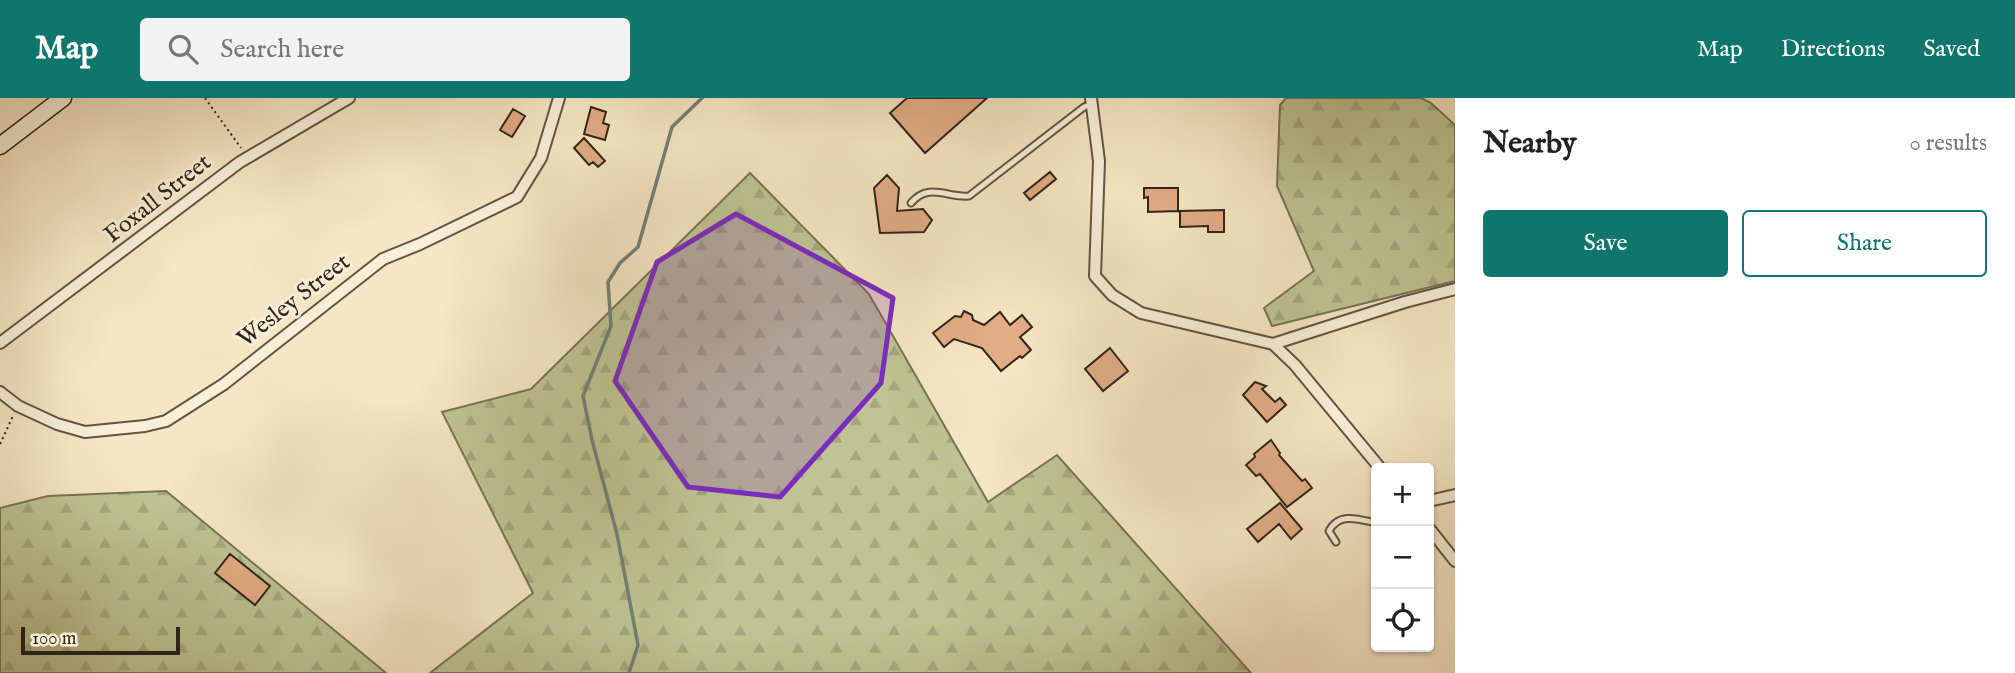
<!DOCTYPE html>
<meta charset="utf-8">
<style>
:root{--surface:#fff;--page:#f2f2f2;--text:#222;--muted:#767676;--line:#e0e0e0;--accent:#0f766e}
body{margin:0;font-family:"IM FELL English",serif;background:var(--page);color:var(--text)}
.controls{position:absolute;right:21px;bottom:21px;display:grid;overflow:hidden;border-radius:7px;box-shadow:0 2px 5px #0004}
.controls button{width:63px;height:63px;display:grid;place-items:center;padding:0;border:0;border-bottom:2px solid var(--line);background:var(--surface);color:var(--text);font:35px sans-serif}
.scale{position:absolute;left:21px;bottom:18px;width:159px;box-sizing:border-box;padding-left:7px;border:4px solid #302519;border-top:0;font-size:19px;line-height:24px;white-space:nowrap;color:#302519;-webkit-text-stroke:5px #f9efd9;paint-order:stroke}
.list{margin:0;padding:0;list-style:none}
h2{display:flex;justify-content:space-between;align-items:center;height:91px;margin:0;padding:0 28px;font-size:30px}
h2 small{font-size:23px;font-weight:400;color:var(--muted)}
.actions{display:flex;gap:14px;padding:21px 28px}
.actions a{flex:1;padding:16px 0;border:2px solid var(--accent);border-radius:7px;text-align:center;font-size:24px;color:var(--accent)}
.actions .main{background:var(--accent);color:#fff}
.icon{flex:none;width:38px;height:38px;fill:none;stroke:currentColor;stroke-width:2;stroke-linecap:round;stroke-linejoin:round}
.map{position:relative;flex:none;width:1455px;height:575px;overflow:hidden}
header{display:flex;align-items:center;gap:42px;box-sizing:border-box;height:98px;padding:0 35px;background:var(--accent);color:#fff}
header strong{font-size:33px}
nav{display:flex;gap:38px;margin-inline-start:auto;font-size:24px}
.search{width:490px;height:63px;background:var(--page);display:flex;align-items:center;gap:18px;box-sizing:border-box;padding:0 24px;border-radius:7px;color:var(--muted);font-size:26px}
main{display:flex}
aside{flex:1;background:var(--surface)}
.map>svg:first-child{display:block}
.forest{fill:url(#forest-firs);stroke:#777456;stroke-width:2}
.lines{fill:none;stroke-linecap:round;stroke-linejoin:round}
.stream{stroke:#718178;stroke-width:3.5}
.building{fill:#e2ac84;stroke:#302519;stroke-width:2}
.lane-casing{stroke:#625544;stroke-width:9}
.street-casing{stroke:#625544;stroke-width:14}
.secondary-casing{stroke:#302519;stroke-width:19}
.path{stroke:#302519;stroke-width:2;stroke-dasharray:2 3.5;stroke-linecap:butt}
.lane{stroke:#f9efd9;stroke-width:5}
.street{stroke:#f9efd9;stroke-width:10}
.secondary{stroke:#f9efd9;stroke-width:16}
.marked{fill:#7b2cbf;fill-opacity:0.2;stroke:#7b2cbf;stroke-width:5;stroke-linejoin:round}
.labels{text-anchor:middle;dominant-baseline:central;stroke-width:6;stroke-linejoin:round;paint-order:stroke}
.street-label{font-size:24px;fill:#302519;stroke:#f9efd9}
</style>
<header>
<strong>Map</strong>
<div class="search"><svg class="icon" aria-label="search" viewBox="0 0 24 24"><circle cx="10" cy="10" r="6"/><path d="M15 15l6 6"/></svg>Search here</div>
<nav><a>Map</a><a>Directions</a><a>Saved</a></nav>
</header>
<main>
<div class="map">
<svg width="1455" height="575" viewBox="0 0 1455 575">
<defs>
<pattern id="forest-firs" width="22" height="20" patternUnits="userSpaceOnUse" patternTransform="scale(1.75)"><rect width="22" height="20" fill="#bec493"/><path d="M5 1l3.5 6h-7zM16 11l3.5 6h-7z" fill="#a4a87e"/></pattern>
</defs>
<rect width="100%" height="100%" fill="#f6e6c5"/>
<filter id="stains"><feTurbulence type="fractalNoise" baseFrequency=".00286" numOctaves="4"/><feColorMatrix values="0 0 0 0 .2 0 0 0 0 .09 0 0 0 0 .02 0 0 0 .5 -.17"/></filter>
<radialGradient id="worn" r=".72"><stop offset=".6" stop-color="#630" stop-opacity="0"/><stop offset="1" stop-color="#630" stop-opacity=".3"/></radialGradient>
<path class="forest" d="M1286 0H1421L1431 5 1455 27V183L1272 228 1264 210 1314 173 1277 88 1280 7Z
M750 75 869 196 988 404 1057 357 1251 575H430L533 495 442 314 531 291Z
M166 393 386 575H0V410L48 398Z"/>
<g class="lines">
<path class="stream" d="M629 575 638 547 617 436 592 342 583 298 611 228 608 184 620 165 638 149 672 29 702 0"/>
</g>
<path class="building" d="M907 0H987L925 55 890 15Z
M591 9 606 14 603 25 609 27 605 42 584 36Z
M513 11 525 18 512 39 500 32Z
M584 40 605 63 598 69 593 64 589 67 574 50Z
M1050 74 1056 81 1030 102 1024 95Z
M887 77 899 90 897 113 923 111 932 122 924 134 880 135 874 90Z
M1144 90H1178V113L1148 114V99L1144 100Z
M1224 112V134H1208V128L1180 129V113Z
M964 213 972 217 973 222 984 227 1000 214 1010 227 1022 217 1032 229 1020 239 1031 252 1022 260 1020 258 1001 273 982 250 954 241 944 249 933 235 955 218 961 219Z
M1110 250 1128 273 1103 293 1085 271Z
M1255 284 1266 288 1262 291 1275 304 1280 300 1286 307 1267 324 1243 297Z
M1271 342 1280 355 1279 357 1302 383 1305 381 1312 390 1287 409 1260 376 1256 378 1246 367 1255 359 1254 356Z
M1280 405 1302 431 1291 441 1279 426 1258 444 1247 431Z
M230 456 270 488 255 507 215 475Z"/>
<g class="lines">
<defs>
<path id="lane" d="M911 105C929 84 947 100 969 98L1084 9 1092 6
M1336 444 1329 433C1339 414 1358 421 1376 425"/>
<path id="street" d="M1091 0 1099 63 1095 178 1112 197 1141 215 1273 246 1295 267 1380 370
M0 245 240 64 349 0
M1273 246 1405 204 1455 191
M0 294 18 308 57 326 85 334 145 328 166 323 224 286 383 161 420 146 517 99 541 60 559 0
M1429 403 1455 397
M1429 430 1455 463"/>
<path id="secondary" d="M0 48 63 0"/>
</defs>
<use href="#lane" class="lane-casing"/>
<use href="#street" class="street-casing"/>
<use href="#secondary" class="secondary-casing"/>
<path class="path" d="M205 0 241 50
M0 346 13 318"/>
<use href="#lane" class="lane"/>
<use href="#street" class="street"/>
<use href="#secondary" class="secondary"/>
</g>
<path class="marked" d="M736 116 893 200 881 285 780 399 688 389 615 283 657 164Z"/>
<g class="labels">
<g class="street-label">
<text transform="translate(158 101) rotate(-38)">Foxall Street</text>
<text transform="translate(294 203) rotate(-38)">Wesley Street</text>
</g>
</g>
<rect width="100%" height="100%" filter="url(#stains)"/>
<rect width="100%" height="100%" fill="url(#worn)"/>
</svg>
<div class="controls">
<button>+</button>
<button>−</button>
<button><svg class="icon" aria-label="locate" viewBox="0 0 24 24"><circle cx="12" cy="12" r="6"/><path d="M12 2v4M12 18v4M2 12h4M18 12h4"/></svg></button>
</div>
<div class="scale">100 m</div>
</div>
<aside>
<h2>Nearby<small>0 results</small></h2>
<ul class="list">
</ul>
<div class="actions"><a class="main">Save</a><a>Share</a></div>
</aside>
</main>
